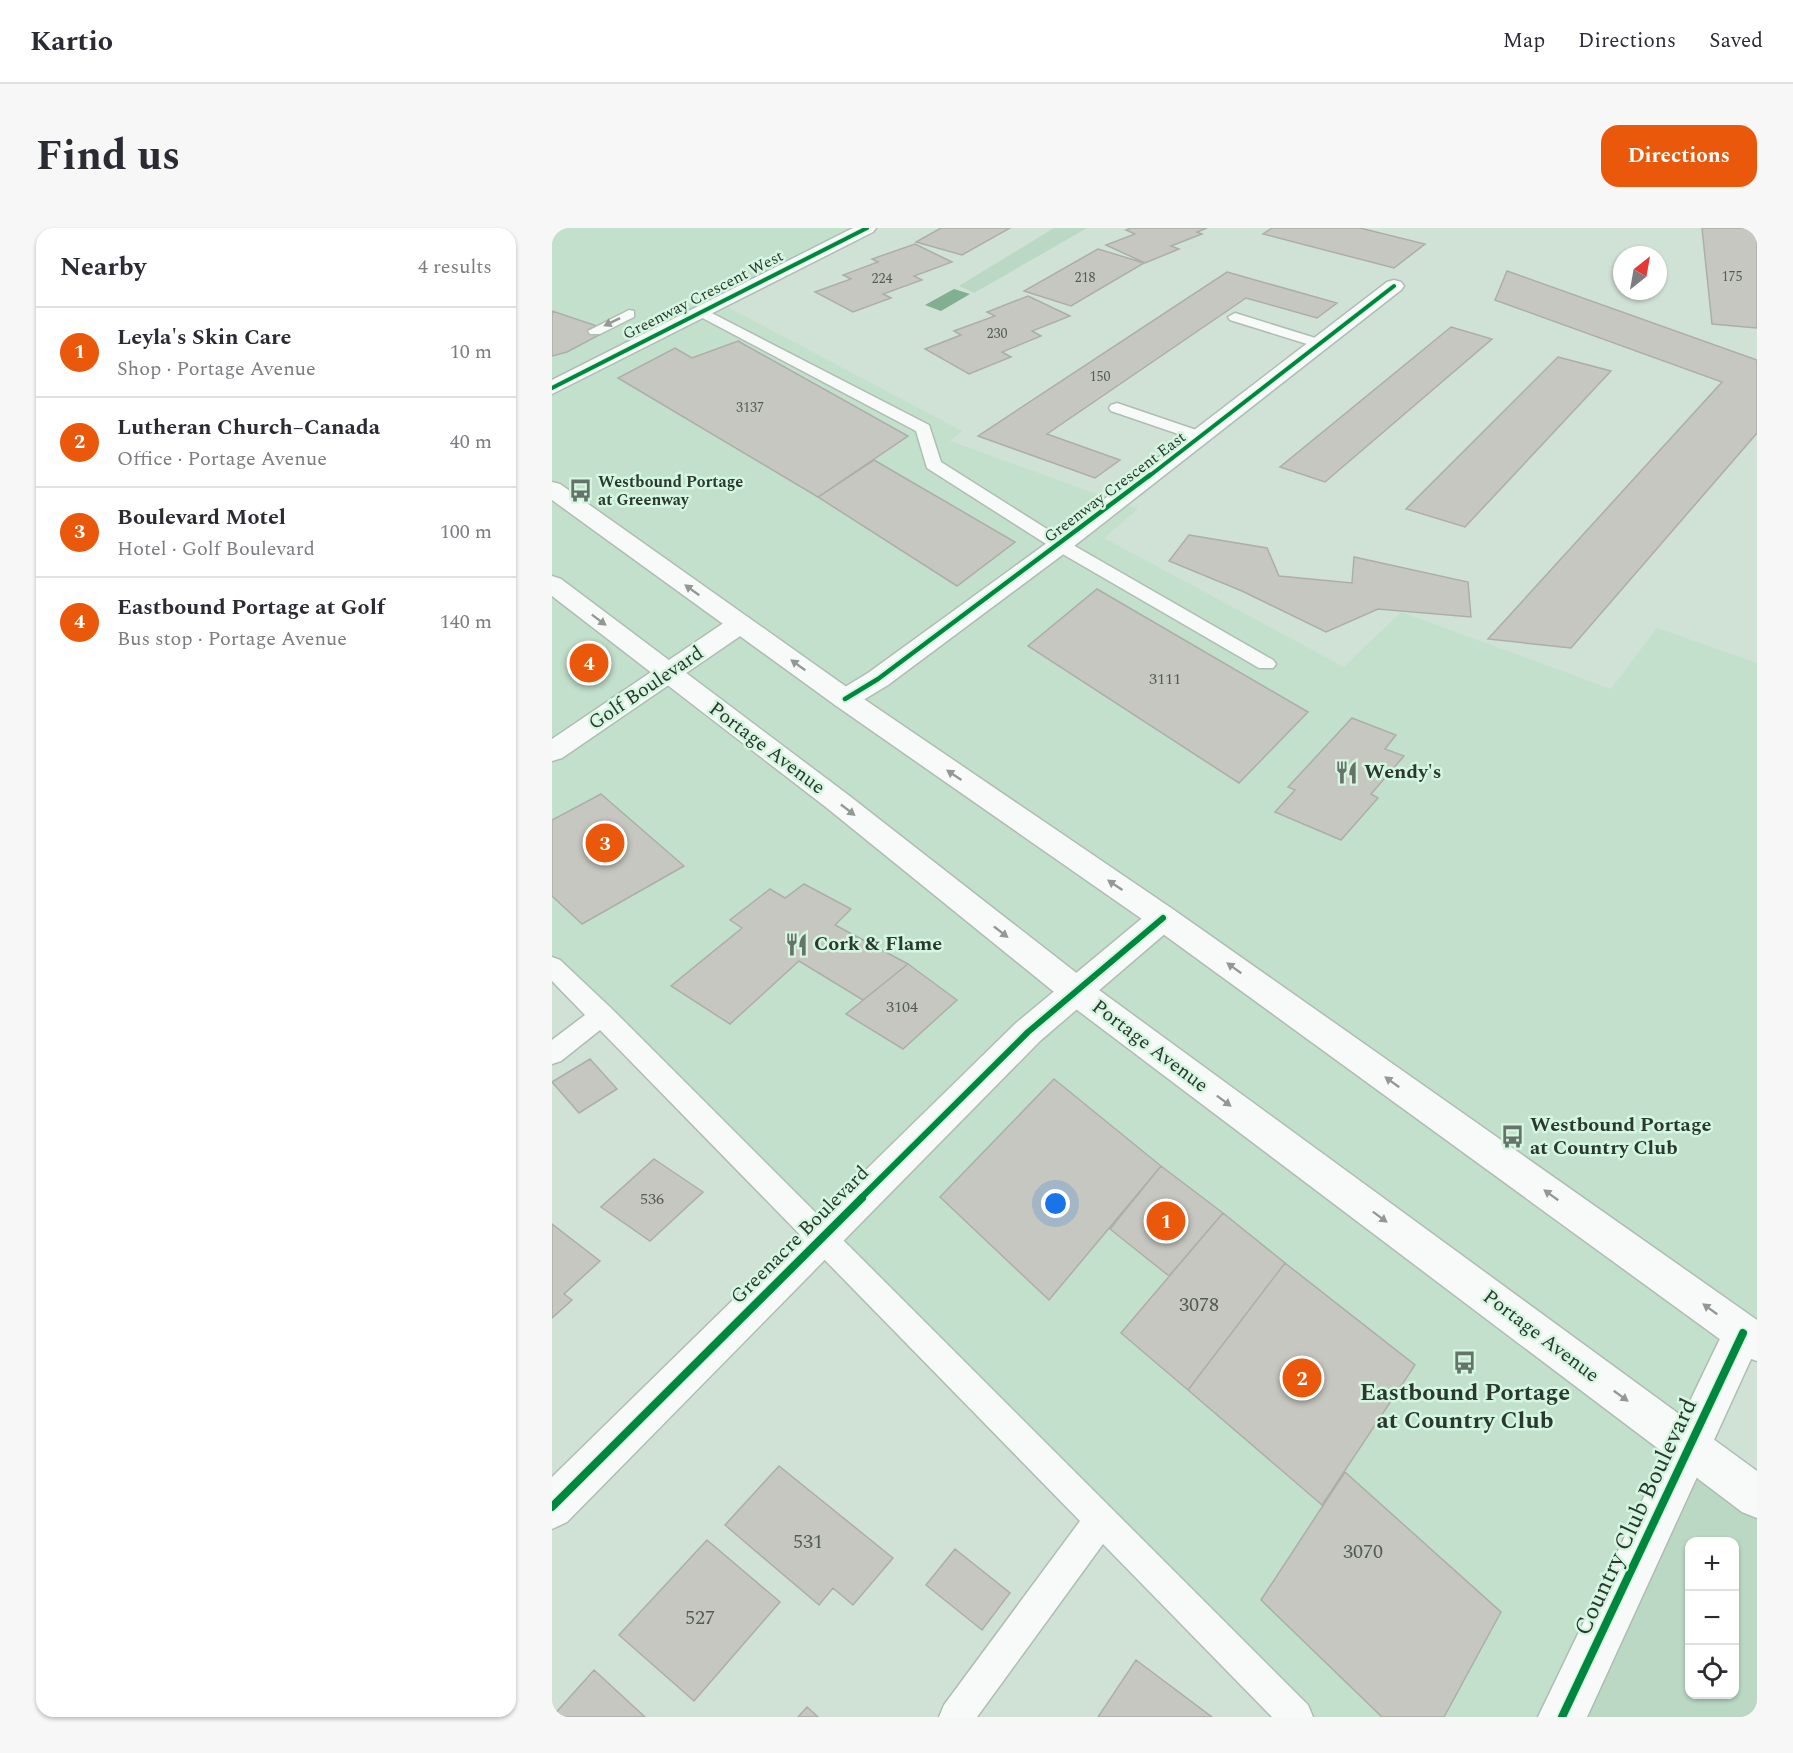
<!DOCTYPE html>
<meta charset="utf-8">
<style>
:root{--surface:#fff;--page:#f7f7f7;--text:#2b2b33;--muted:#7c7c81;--line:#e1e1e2;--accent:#ea580c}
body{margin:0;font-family:Spectral,serif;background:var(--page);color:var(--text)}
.controls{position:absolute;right:18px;bottom:18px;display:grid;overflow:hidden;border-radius:12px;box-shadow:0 2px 4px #0004}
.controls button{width:54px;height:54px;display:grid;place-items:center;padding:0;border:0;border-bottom:2px solid var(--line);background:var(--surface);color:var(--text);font:30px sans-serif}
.compass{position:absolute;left:1061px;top:18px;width:54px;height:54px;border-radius:50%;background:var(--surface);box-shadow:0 2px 4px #0004;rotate:31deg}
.you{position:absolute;left:504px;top:976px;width:21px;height:21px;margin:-15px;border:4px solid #fff;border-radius:50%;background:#1a73e8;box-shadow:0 0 0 9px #1a73e833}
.badge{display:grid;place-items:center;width:39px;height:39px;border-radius:50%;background:var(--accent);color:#fff;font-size:20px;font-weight:700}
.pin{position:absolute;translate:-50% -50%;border:3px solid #fff;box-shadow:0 2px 6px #0006}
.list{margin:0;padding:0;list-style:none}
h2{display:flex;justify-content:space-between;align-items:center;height:78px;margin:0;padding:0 24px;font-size:26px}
h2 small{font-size:20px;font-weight:400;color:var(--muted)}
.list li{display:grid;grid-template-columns:39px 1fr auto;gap:18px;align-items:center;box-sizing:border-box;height:90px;padding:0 24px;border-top:2px solid var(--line)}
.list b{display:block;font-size:22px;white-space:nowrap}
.list p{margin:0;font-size:20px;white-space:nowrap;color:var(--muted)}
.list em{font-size:20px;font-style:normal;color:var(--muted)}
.icon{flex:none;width:33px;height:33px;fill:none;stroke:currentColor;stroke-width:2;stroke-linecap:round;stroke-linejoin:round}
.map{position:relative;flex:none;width:1205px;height:1489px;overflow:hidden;border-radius:18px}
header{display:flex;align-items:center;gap:36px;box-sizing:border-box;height:84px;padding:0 30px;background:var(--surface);border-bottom:2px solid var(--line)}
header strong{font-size:28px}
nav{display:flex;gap:33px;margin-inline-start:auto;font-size:21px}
.intro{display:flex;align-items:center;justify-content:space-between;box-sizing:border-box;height:144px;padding:0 36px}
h1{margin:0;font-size:42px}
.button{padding:15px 27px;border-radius:18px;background:var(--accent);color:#fff;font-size:21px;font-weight:700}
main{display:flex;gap:36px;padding:0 36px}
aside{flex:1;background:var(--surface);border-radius:18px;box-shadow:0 2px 4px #0004}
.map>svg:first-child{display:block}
.built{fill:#c2e0cc}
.green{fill:#bad8c4;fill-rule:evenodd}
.water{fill:#80af92}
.building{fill:#c6c7c1;stroke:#adaea9;stroke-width:1.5}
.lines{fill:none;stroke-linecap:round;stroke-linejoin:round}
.service-casing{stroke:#afbdb4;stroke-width:3}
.minor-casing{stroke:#afbdb4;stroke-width:3}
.trunk-casing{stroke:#afbdb4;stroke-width:3}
.service{fill:#f8faf9;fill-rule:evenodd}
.minor{fill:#f8faf9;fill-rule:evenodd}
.trunk{fill:#f8faf9;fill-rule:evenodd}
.cycleway-far3-casing{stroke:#d5f6e0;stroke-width:6}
.cycleway-far2-casing{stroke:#d5f6e0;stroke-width:8}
.cycleway-far1-casing{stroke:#d5f6e0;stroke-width:10}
.cycleway-casing{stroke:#d5f6e0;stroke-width:11}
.cycleway-far3{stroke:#00873e;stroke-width:4}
.cycleway-far2{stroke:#00873e;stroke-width:4.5}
.cycleway-far1{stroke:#00873e;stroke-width:6}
.cycleway{stroke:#00873e;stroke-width:8}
.oneway{fill:#929994}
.labels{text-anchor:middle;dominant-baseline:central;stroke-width:5;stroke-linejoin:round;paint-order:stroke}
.far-number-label{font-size:14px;fill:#525c54}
.far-street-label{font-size:16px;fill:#2b382f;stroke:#d5f6e0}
.far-poi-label{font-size:16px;font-weight:bold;fill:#2b382f;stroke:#d5f6e0;text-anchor:start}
.number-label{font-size:16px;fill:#525c54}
.street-label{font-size:20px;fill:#2b382f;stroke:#d5f6e0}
.poi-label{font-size:20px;font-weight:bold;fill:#2b382f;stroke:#d5f6e0;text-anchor:start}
.near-number-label{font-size:20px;fill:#525c54}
.near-poi-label{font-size:24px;font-weight:bold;fill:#2b382f;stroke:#d5f6e0}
.near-street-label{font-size:24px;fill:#2b382f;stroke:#d5f6e0}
</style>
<header>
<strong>Kartio</strong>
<nav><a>Map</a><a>Directions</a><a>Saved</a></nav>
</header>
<div class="intro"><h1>Find us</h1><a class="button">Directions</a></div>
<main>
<aside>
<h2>Nearby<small>4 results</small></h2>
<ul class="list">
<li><span class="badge">1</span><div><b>Leyla's Skin Care</b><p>Shop · Portage Avenue</p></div><em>10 m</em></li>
<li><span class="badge">2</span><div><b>Lutheran Church–Canada</b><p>Office · Portage Avenue</p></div><em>40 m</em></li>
<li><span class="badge">3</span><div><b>Boulevard Motel</b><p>Hotel · Golf Boulevard</p></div><em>100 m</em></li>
<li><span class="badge">4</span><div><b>Eastbound Portage at Golf</b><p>Bus stop · Portage Avenue</p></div><em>140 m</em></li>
</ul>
</aside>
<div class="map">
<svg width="1205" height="1489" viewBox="0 0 1205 1489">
<rect width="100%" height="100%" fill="#d0e1d6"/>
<path class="built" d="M0 0H315L166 74 410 203 398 213 586 281 552 310 792 439 849 384 1059 461 1105 400 1205 435V1115L1010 1489H744L0 738Z"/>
<path class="green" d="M502 0H535L422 65 407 58Z
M1138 1218 1205 1269V1489H1010ZM1138 1314H1182V1466H1138Z"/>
<path class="water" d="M402 61 418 66 389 83 373 77Z"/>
<path class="building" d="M389 0H458L410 27 364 14Z
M579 0H655L645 4 650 6 619 18 627 21 593 35 554 17 583 6 574 2Z
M720 0H808L873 16 842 40 711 6Z
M1150 0H1205V100L1160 96Z
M363 16 400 34 362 48 370 52 331 66 339 70 301 84 263 64 299 51 291 47 326 34 320 31Z
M546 21 592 35 519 78 472 63Z
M955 43 1205 132V205L1019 420 936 411 1170 154 943 72Z
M675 44 785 75 765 90 694 70 495 206 568 232 543 250 426 208Z
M476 68 518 88 480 103 489 108 450 124 459 129 417 146 373 121 409 107 402 103 443 88 435 84Z
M0 83 45 98 38 101 51 105 15 124 0 128Z
M899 99 940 111 773 254 728 239Z
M186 113 356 208 266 269 66 150 123 120 140 130Z
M1006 129 1059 143 913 299 854 281Z
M322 232 463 314 405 358 266 269Z
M637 307 715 320 727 348 800 355 802 329 916 354 919 389 826 381 774 404 690 363 617 333Z
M545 361 756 484 687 555 476 418Z
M800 490 844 507 833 521 852 528 819 566 826 570 789 612 723 584 743 562 736 559Z
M49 566 132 638 30 696 0 668V592Z
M252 656 299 681 283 697 356 736 311 772 247 733 178 796 119 758 190 700 178 692 218 661 233 670Z
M356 736 405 772 351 821 294 786Z
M38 831 65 861 27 885 0 854Z
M502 851 609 938 497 1072 388 969Z
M102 931 151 964 98 1013 49 979Z
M609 938 671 985 617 1048 558 1001Z
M671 985 733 1035 636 1162 569 1105Z
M0 996 48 1033 12 1066 20 1072 0 1090Z
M733 1035 863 1137 770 1277 636 1162Z
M227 1238 341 1330 301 1377 281 1360 267 1377 173 1297Z
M793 1244 949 1384 892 1489H830L709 1372Z
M155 1312 228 1374 142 1473 67 1407Z
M403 1321 458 1365 430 1402 374 1357Z
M584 1432 660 1489H546Z
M42 1442 93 1489H0Z
M255 1479 266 1489H246Z"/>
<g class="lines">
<defs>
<path id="service" d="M148 79 377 197 389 234 514 313 721 432 724 436 721 440H707L502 321 375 240 364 203 143 86 141 83Z
M77 82 82 83V89L48 106H38L36 103Z
M683 85 773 113 775 116 768 120 678 92 676 89Z
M565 175 656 206 658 209 656 212H644L559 183 557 180 559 177Z
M0 729 8 732 59 780 756 1477 761 1489H720L551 1316 425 1489H387L392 1477 528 1293 48 802 9 833 0 836V812L33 787 0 753Z"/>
<path id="minor" d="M301 0H324L321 4 0 166V152Z
M842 52 849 54 852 58 849 62 517 322 336 457 303 477 293 479 283 477 279 471 283 465 316 445 499 312 835 54Z
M188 388 197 390 201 396 197 402 10 530 0 533V511L179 390Z
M611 679 622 682 627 690 622 698 488 813 15 1294 0 1301V1249L464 795 600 682Z
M1191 1087 1205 1092V1118L1035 1489H986L1177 1092Z"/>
<path id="trunk" d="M0 254 8 256 303 465 622 682 1205 1092V1133L1191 1128 600 698 283 477 0 272Z
M0 348 9 351 295 566 536 754 1205 1243V1290L1190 1284 512 772 275 580 0 368Z"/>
</defs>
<use href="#service" class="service-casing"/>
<use href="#minor" class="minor-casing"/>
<use href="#trunk" class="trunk-casing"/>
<use href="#service" class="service"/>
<use href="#minor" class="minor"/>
<use href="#trunk" class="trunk"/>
<defs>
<path id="cycleway-far3" d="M0 160 315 0
M596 249 842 58"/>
<path id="cycleway-far2" d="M293 471 326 451 598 247"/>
<path id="cycleway-far1" d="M308 971 476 804 611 690"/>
<path id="cycleway" d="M0 1279 310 970
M1010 1489 1191 1105"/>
</defs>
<use href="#cycleway-far3" class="cycleway-far3-casing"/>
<use href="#cycleway-far2" class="cycleway-far2-casing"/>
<use href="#cycleway-far1" class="cycleway-far1-casing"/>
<use href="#cycleway" class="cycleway-casing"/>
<use href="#cycleway-far3" class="cycleway-far3"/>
<use href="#cycleway-far2" class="cycleway-far2"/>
<use href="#cycleway-far1" class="cycleway-far1"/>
<use href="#cycleway" class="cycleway"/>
</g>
<defs><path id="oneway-solid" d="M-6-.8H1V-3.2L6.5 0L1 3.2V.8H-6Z" transform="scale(1.5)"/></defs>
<g class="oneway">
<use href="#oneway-solid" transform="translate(60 94) rotate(154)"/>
<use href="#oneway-solid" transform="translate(140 362) rotate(-144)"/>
<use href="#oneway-solid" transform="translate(47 392) rotate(37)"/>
<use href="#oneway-solid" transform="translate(246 437) rotate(-144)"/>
<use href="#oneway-solid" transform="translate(402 547) rotate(-146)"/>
<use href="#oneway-solid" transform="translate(296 582) rotate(38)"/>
<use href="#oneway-solid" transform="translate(563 657) rotate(-146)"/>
<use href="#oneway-solid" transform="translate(449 704) rotate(38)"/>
<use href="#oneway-solid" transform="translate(682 740) rotate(-144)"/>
<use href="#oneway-solid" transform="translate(840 854) rotate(-144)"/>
<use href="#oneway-solid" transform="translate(672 873) rotate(37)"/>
<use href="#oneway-solid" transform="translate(999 967) rotate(-144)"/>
<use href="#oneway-solid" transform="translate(828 989) rotate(37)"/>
<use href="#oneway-solid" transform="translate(1158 1081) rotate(-144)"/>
<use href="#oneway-solid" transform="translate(1069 1168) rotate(36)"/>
</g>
<defs>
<symbol id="bus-bare" viewBox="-9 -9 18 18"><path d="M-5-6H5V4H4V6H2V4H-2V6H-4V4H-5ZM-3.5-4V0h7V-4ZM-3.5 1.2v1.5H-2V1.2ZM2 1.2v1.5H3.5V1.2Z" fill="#657369" stroke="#d5f6e0" stroke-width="2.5" paint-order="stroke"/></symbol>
<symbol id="restaurant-bare" viewBox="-9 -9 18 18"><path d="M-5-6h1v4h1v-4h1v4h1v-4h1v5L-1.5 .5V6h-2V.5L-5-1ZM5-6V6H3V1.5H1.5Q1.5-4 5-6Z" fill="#657369" stroke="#d5f6e0" stroke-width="2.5" paint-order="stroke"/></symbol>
</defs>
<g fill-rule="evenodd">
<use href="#bus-bare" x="12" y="246" width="33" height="33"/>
<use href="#restaurant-bare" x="778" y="528" width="33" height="33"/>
<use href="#restaurant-bare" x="228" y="700" width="33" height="33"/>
<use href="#bus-bare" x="944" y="892" width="33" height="33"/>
<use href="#bus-bare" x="896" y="1118" width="33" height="33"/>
</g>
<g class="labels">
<g class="far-number-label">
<text x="1180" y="48">175</text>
<text x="533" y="49">218</text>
<text x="330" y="50">224</text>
<text x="445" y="105">230</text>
<text x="548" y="148">150</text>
<text x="198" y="179">3137</text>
</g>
<g class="far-street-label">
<text transform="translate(151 67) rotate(-27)">Greenway Crescent West</text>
<text transform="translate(563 259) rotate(-37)">Greenway Crescent East</text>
</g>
<g class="far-poi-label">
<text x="46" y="254">Westbound Portage<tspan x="46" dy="18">at Greenway</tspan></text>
</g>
<g class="number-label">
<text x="613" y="451">3111</text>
<text x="350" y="779">3104</text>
<text x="100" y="971">536</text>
</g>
<g class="street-label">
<text transform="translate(94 460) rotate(-34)">Golf Boulevard</text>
<text transform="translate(215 520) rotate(37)">Portage Avenue</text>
<text transform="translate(598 818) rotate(37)">Portage Avenue</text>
<text transform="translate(248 1007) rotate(-45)">Greenacre Boulevard</text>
<text transform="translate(989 1108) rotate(37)">Portage Avenue</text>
</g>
<g class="poi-label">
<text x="812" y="544">Wendy's</text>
<text x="262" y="716">Cork &amp; Flame</text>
<text x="978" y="897">Westbound Portage<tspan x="978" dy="23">at Country Club</tspan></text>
</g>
<g class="near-number-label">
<text x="647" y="1077">3078</text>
<text x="256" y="1314">531</text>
<text x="811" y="1324">3070</text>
<text x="148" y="1390">527</text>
</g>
<g class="near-poi-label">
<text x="913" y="1165">Eastbound Portage<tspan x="913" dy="28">at Country Club</tspan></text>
</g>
<g class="near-street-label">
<text transform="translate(1084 1289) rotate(-65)">Country Club Boulevard</text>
</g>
</g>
</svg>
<div class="controls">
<button>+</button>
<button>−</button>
<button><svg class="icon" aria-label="locate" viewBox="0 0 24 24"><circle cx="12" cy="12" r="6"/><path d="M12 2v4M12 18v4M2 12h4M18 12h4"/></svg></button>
</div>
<svg class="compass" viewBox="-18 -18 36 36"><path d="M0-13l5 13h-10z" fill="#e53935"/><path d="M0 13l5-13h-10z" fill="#7c7c81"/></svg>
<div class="you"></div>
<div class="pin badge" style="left:614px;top:993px">1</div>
<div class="pin badge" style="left:750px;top:1150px">2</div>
<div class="pin badge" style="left:53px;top:615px">3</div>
<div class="pin badge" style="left:37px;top:435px">4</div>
</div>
</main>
